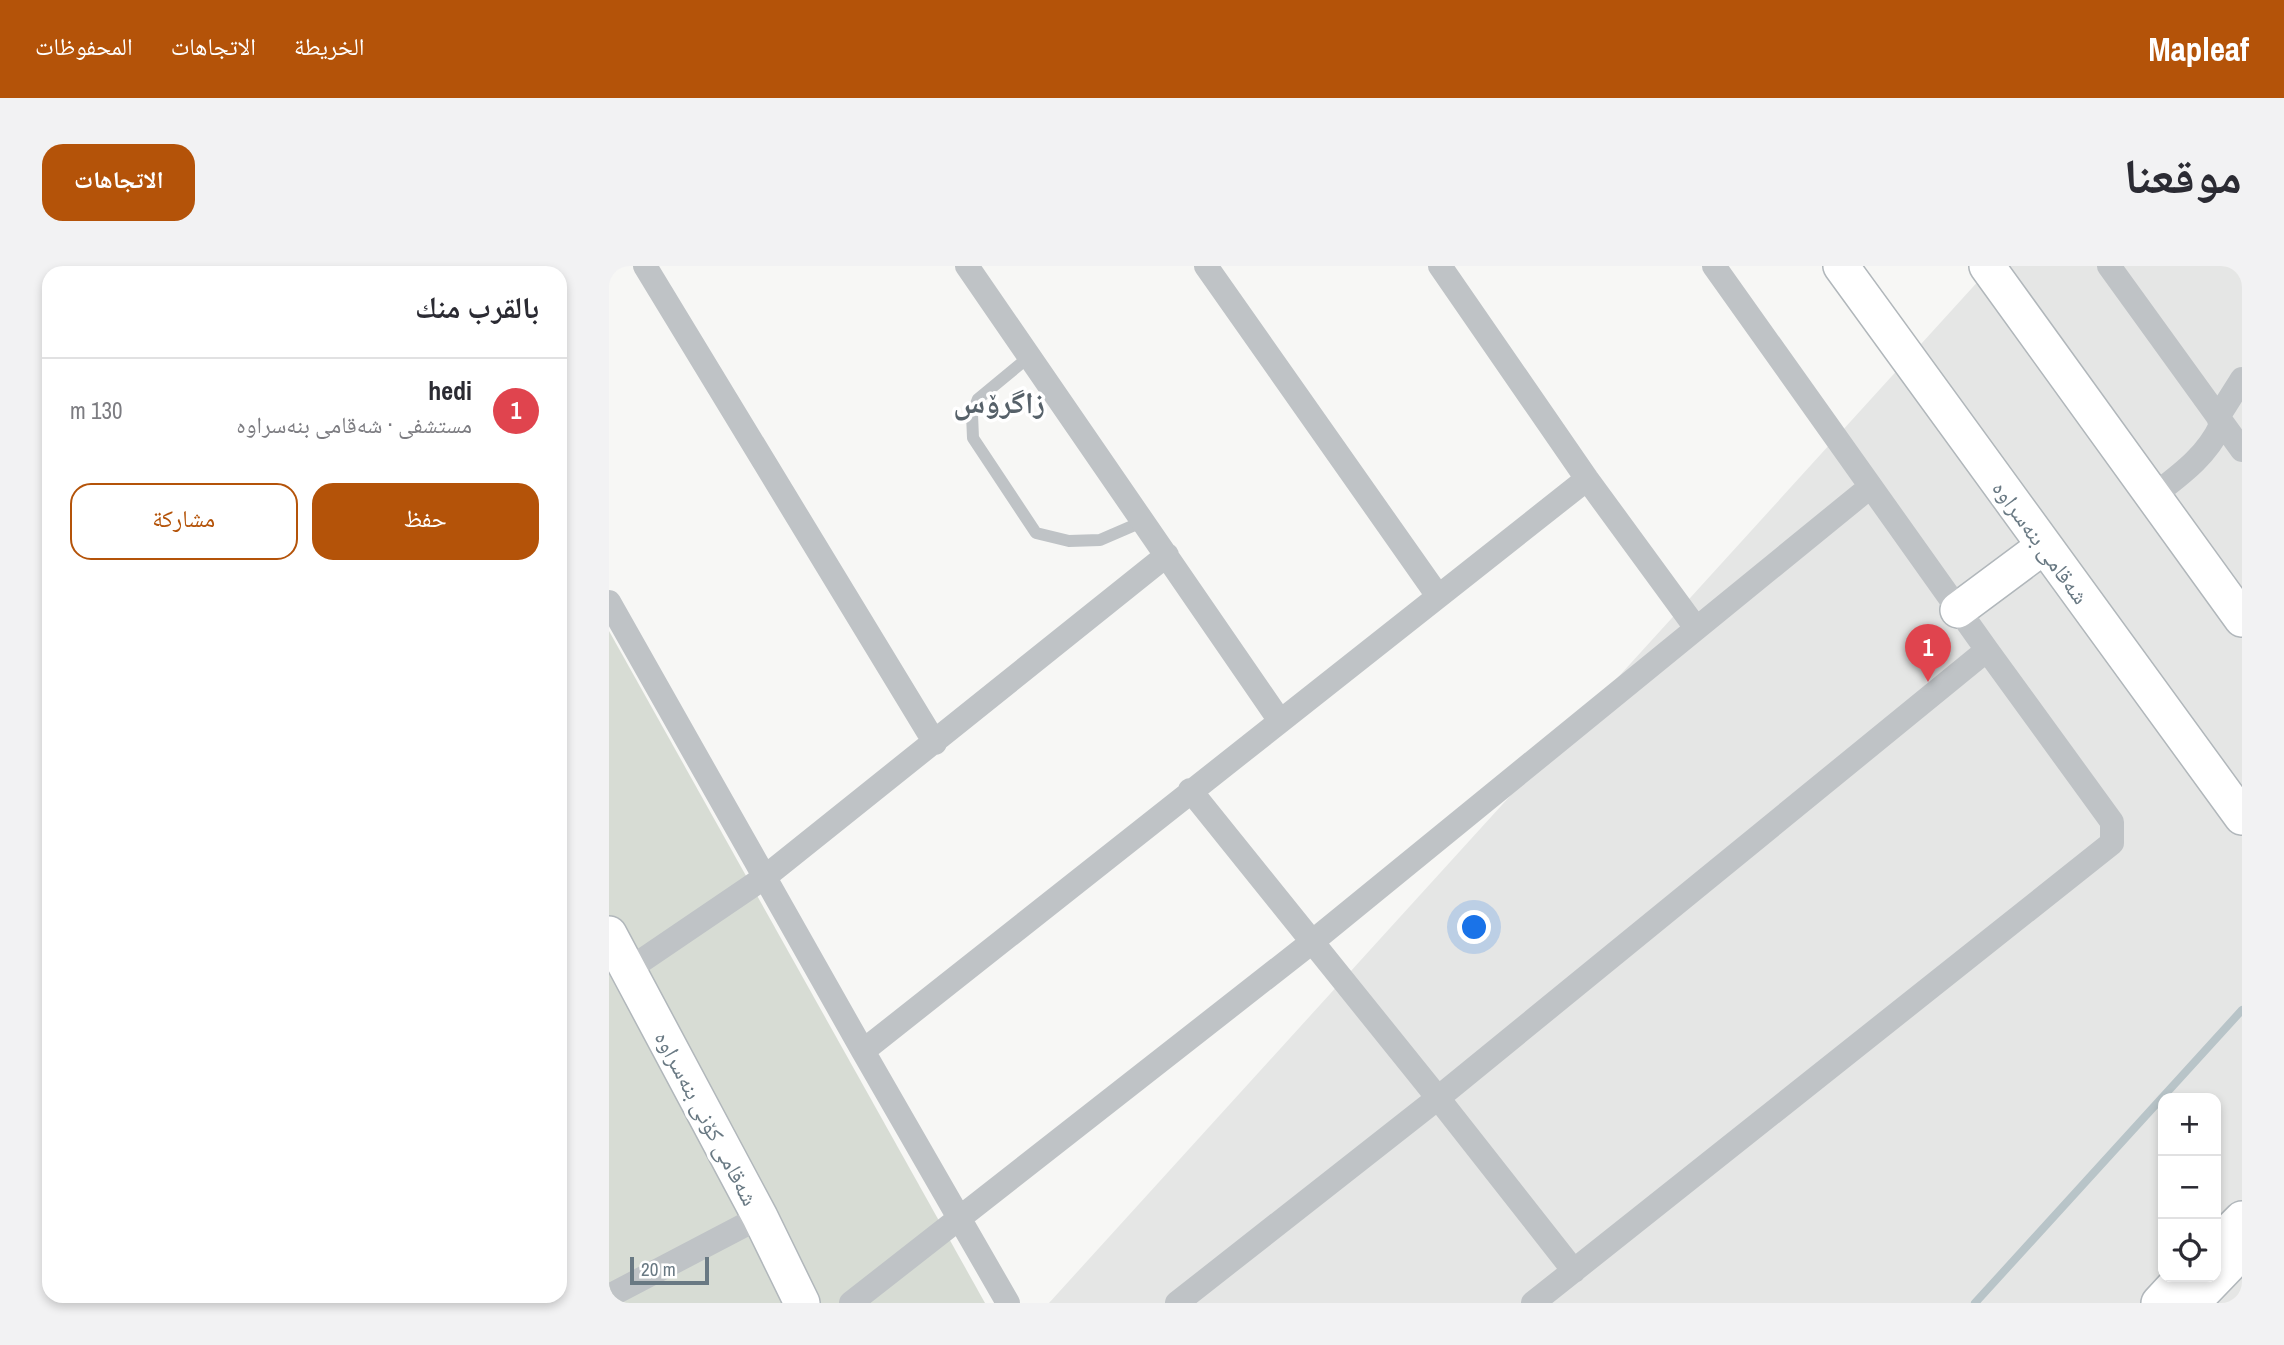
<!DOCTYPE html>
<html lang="ar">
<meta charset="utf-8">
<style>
:root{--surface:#fff;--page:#f2f2f3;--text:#2b2b33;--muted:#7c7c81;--line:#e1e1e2;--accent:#b45309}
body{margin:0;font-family:"Archivo Narrow","Noto Naskh Arabic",sans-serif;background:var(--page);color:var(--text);direction:rtl}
.controls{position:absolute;right:21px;bottom:21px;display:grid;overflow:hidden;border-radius:14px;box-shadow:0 4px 10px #0003}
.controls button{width:63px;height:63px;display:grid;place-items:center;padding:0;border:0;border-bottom:2px solid var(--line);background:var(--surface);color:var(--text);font:35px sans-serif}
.scale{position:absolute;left:21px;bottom:18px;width:79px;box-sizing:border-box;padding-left:7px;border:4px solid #697983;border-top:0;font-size:19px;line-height:24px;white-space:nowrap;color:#697983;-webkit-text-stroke:5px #fff;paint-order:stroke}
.you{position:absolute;left:866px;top:662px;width:24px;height:24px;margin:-18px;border:5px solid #fff;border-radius:50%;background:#1a73e8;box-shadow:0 0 0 10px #1a73e833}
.badge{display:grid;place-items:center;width:46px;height:46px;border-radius:50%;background:var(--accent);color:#fff;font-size:23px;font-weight:700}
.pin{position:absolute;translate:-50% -58px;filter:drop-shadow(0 2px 4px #0008)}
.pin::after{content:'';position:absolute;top:37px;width:24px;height:21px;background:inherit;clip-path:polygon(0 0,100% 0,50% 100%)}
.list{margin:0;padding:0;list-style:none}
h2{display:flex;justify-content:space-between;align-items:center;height:91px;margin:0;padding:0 28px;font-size:30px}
h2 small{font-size:23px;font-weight:400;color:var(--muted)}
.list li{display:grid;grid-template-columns:46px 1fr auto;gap:21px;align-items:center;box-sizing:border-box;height:105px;padding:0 28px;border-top:2px solid var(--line)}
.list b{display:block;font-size:26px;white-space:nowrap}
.list p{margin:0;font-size:23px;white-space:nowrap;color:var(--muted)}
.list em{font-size:23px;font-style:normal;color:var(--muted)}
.actions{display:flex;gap:14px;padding:21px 28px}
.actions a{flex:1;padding:16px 0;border:2px solid var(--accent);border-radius:21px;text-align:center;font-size:24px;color:var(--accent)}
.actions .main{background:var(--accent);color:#fff}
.icon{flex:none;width:38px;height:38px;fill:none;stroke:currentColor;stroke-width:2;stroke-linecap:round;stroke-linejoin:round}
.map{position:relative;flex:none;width:1633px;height:1037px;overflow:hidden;direction:ltr;border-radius:21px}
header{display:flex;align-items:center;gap:42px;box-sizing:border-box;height:98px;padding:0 35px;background:var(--accent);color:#fff}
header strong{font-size:33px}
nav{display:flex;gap:38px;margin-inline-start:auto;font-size:24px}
.intro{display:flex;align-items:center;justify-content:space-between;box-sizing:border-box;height:168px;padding:0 42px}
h1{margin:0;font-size:49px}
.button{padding:18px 32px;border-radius:21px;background:var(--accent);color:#fff;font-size:24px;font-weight:700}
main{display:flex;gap:42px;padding:0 42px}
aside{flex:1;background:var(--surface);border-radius:21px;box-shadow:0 4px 10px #0003}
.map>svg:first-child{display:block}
.built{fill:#e5e6e5;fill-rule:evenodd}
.green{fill:#d7dcd4}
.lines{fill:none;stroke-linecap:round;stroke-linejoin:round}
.stream{stroke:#b8c4c8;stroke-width:8}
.secondary-casing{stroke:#b1b7bb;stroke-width:38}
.lane{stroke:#bfc3c6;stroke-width:12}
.street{stroke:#bfc3c6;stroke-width:24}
.secondary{stroke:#fff;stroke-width:35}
.labels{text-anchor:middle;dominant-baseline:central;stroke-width:7;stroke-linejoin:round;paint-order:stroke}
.street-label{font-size:23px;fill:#697983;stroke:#fff}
.district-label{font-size:30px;font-weight:bold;fill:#566169;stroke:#fff}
</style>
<header>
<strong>Mapleaf</strong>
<nav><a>الخريطة</a><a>الاتجاهات</a><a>المحفوظات</a></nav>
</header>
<div class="intro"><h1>موقعنا</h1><a class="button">الاتجاهات</a></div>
<main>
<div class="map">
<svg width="1633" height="1037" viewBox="0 0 1633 1037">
<rect width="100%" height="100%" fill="#f7f7f5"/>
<path class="built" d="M1383 0H1633V1037H440ZM1554 832H1607V1011H1554Z"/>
<path class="green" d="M0 365 376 1037H0Z"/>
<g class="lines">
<path class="stream" d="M1366 1037 1633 744"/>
<defs>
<path id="secondary" d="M1232 0 1633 551
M1378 0 1633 353
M1349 344 1435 280
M0 668 151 951 193 1037
M1607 979 1633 953
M1550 1037 1574 1011
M1583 1037 1633 985"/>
</defs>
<use href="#secondary" class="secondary-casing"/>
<path class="lane" d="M421 90 369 133 363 148 364 172 427 267 460 275 491 274 535 255"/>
<path class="street" d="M36 0 326 477
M358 0 671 455
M597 0 829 330
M831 0 978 213 1087 362
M1500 0 1633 184
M1544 230C1571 209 1597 191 1612 159L1609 151 1633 113
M0 336 254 785 399 1037
M581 524 829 832 965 1005
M19 704 156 611 558 289
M254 785 978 213
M0 1030 151 951
M242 1037 703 676 1261 221
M568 1037 829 832 1378 384
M924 1037 1503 577V556L1378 384 1105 0"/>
<use href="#secondary" class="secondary"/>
</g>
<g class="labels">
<g class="street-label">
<text transform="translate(1432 276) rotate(54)">شەقامی بنەسراوە</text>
<text transform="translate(98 852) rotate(62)">شەقامی کۆنی بنەسراوە</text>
</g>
<g class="district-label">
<text x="390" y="136">زاگرۆس</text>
</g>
</g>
</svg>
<div class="controls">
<button>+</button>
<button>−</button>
<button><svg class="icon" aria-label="locate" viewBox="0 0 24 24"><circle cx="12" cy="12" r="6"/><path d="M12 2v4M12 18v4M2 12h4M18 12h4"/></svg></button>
</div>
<div class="scale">20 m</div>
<div class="you"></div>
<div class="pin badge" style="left:1319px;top:416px;background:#e0444e">1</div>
</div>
<aside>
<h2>بالقرب منك<small></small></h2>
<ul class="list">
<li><span class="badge" style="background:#e0444e">1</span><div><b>hedi</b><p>مستشفى · شەقامی بنەسراوە</p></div><em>130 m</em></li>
</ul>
<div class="actions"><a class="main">حفظ</a><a>مشاركة</a></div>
</aside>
</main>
